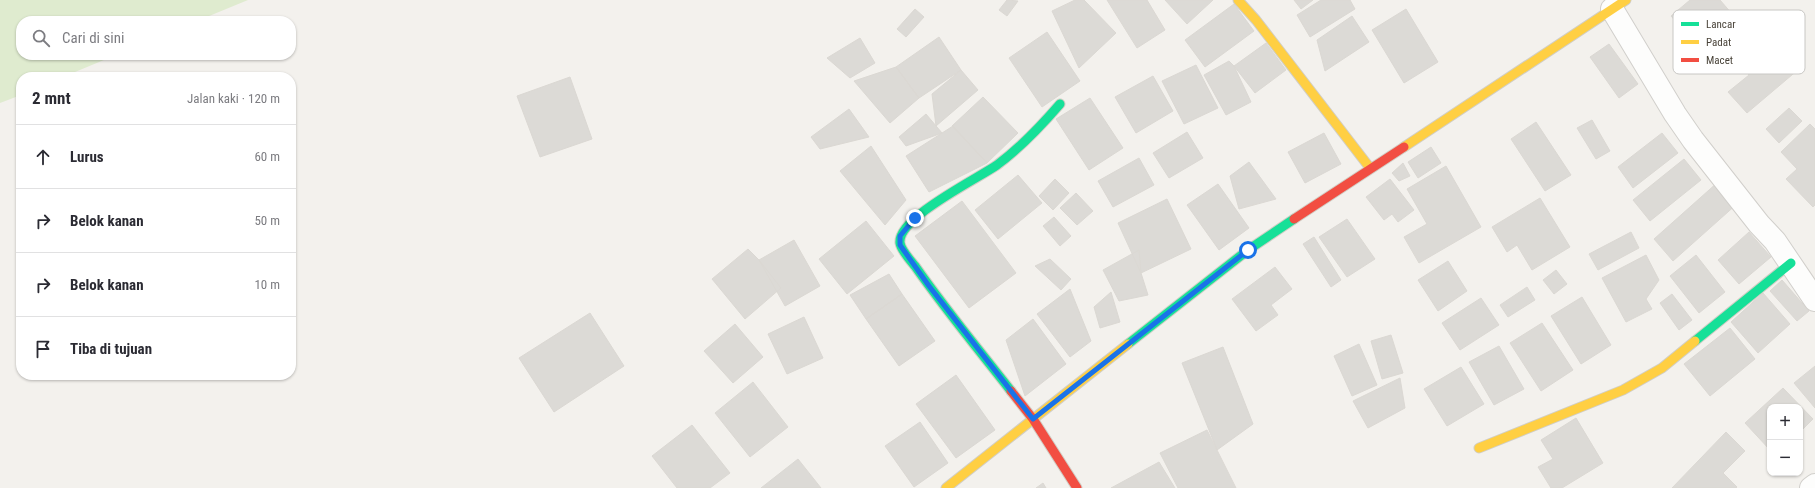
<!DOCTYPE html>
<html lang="id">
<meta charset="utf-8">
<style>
:root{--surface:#fff;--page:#f7f7f7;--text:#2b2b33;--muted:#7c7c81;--line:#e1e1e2}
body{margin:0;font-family:"Roboto Condensed",sans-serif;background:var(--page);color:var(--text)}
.controls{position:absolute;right:12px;bottom:12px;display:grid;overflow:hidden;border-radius:8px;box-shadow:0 1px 3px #0004}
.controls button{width:36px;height:36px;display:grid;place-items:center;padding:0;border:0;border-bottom:1px solid var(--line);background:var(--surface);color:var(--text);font:20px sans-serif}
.stop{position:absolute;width:12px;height:12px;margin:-9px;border:3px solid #1a73e8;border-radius:50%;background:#fff}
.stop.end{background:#1a73e8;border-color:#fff;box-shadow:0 1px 4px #0008}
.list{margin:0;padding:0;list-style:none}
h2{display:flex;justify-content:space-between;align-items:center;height:52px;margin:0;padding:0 16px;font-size:17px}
h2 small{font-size:13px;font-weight:400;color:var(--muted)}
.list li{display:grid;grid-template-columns:26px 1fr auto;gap:12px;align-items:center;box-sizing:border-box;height:64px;padding:0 16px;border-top:1px solid var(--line)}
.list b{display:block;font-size:15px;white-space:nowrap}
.list em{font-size:13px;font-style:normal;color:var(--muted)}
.icon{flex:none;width:22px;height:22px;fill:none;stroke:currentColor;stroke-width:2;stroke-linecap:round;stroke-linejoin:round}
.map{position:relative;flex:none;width:1815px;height:488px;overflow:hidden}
.search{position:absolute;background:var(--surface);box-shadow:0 1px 3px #0004;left:16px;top:16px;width:280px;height:44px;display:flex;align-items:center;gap:10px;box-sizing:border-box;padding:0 14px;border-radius:16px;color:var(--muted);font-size:15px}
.panel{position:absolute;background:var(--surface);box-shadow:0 1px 3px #0004;left:16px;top:72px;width:280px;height:308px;border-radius:16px}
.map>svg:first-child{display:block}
.green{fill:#dfebcf}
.building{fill:#dcdad6;stroke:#dbd8d3}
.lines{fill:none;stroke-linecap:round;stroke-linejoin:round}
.street-casing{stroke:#d1cfcb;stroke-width:24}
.fast-casing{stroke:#d1cec5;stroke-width:11}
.slow-casing{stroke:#d1cec5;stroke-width:11}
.jam-casing{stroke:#d1cec5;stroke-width:11}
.street{stroke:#fdfdfc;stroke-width:22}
.fast{stroke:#16e098;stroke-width:9}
.slow{stroke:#ffcf43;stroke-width:9}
.jam{stroke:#f24e42;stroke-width:9}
.route{stroke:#1a73e8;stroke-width:5}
.key{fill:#fff;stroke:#c8c7c4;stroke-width:1}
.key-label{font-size:11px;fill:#494339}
</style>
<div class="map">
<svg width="1815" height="488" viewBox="0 0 1815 488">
<rect width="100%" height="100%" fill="#f3f1ed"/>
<path class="green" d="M0 0H248L197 21H21V55H116L63 77H21V95L0 103Z"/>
<path class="building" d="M1007 0 1018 1 1007 16 999 10Z
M1075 0H1084L1116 33 1079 68 1052 11Z
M1107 0H1147L1165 30 1137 48Z
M1165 0H1213L1187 24Z
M1294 0H1313L1301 9Z
M1321 0H1350L1355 9 1310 37 1297 15Z
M1690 0H1720L1746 30 1711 61 1671 16Z
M1234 4 1254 31 1205 67 1185 40Z
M915 9 924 17 906 37 897 29Z
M1406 9 1438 62 1404 83 1372 30Z
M1352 16 1369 42 1325 71 1317 40Z
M1047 32 1080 81 1042 107 1009 58Z
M1769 34 1799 69 1747 113 1728 92 1749 75 1737 61Z
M939 37 961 70 919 98 896 67Z
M860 38 875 63 850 78 827 58Z
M1266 43 1286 70 1255 93 1234 66Z
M1609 44 1638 84 1619 98 1590 57Z
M1229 61 1234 66 1251 102 1226 115 1204 75Z
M1196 65 1218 108 1184 124 1162 81Z
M896 67 919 98 890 123 854 81Z
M961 70 978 90 936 126 932 94Z
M1153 76 1173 111 1136 133 1115 97Z
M570 77 592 139 540 157 517 96Z
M983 97 1018 133 987 163 952 126Z
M1090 98 1123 148 1089 170 1056 119Z
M1789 108 1802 121 1779 143 1766 129Z
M849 109 869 137 820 149 811 137Z
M926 114 942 133 906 146 899 137Z
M1592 120 1610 151 1596 159 1577 128Z
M1536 122 1571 175 1545 191 1511 139Z
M1810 124 1815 129V205L1813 207 1786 179 1797 169 1781 152Z
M953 126 987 163 929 192 906 156Z
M1187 132 1203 158 1169 178 1153 153Z
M1324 133 1341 164 1305 183 1288 152Z
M1662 133 1678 153 1633 188 1618 167Z
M871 146 906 200 885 225 840 171Z
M1431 147 1441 163 1418 178 1408 162Z
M1139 158 1154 185 1113 207 1098 181Z
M1684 159 1701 180 1650 221 1633 200Z
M1249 162 1276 199 1239 209 1230 176Z
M1403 163 1410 176 1399 181 1392 173Z
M1446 166 1481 227 1419 263 1404 237 1427 224 1407 189Z
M1018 175 1042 203 998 239 975 210Z
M1055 179 1069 193 1053 210 1039 196Z
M1390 179 1414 210 1398 222 1392 214 1384 220 1366 197Z
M1718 182 1738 203 1673 261 1654 239Z
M1218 184 1249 228 1219 250 1187 205Z
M1076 193 1093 211 1077 225 1060 208Z
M1540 198 1570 247 1532 270 1517 245 1507 252 1492 227Z
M1167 199 1191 249 1141 273 1118 223Z
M962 201 1016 273 969 308 915 236Z
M1054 217 1071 236 1060 246 1043 226Z
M1347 219 1375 259 1347 277 1319 237Z
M866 221 894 256 847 294 819 259Z
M1631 232 1639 248 1598 270 1589 254Z
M1749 232 1771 257 1739 284 1718 260Z
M1314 237 1341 280 1331 287 1303 244Z
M794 240 820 286 785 306 759 260Z
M748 249 759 260 781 288 745 319 712 279Z
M1139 250 1141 273 1148 295 1119 301 1103 270Z
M1646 255 1659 280 1646 299 1652 309 1626 322 1602 278Z
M1696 255 1725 292 1699 313 1670 276Z
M1050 259 1071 279 1061 290 1035 266Z
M1448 261 1467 291 1438 311 1418 280Z
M1275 267 1292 289 1271 305 1278 315 1256 331 1232 299Z
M1556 270 1567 284 1554 294 1543 280Z
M889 274 902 294 866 319 850 295Z
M1782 280 1809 311 1797 321 1770 291Z
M1527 287 1535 300 1508 317 1500 305Z
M1070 289 1091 341 1070 357 1037 314Z
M1111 292 1120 322 1100 328 1094 307Z
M1763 293 1790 324 1758 353 1731 322Z
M902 294 935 341 899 366 866 319Z
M1672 294 1692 320 1679 330 1660 303Z
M1582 297 1611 345 1581 364 1551 316Z
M1481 298 1499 325 1460 350 1442 323Z
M590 313 624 366 554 412 519 358Z
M804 317 823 358 787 374 768 334Z
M1033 319 1066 364 1025 396 1006 340Z
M1542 323 1573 370 1541 391 1510 343Z
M735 324 763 357 733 383 704 351Z
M1730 328 1755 359 1710 396 1684 364Z
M1391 335 1403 373 1382 379 1371 341Z
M1359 344 1377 385 1352 396 1334 356Z
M1499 346 1524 389 1494 405 1469 362Z
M1223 347 1253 424 1217 450 1182 363Z
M1815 366V408L1794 383Z
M1461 367 1484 404 1447 426 1424 389Z
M956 375 995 430 956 458 916 404Z
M1400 378 1405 408 1368 428 1353 401Z
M753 382 788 427 750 457 715 413Z
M1783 388 1813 419 1800 432V407H1770V450L1745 423Z
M1576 418 1603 463 1562 488H1551L1538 467 1553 459 1541 440Z
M920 422 948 463 914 487 885 446Z
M692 425 730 473 710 488H677L652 456Z
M1207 430 1236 488H1178L1160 453Z
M1726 432 1745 451 1723 473 1737 487 1736 488H1672Z
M798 459 821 488H761Z
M1159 462 1175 488H1111Z
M1043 483 1046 488H1036Z"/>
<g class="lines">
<defs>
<path id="street" d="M1612 9 1675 114 1693 140 1759 224 1775 241 1815 300
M1811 488 1815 485"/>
<path id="fast" d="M1695 341 1791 263
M1128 344 1248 250 1294 219
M1011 391C979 350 945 309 915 266 910 260 901 250 900 243 897 218 977 179 997 165 1020 148 1041 126 1060 104"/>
<path id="slow" d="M1238 0 1256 20 1370 168
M1404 147 1626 0
M1479 448 1623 390 1662 368 1695 341
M946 488 1128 344"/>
<path id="jam" d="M1294 219 1404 147
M1011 391 1033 419 1077 488"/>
</defs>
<use href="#street" class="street-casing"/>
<use href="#fast" class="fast-casing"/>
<use href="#slow" class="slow-casing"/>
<use href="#jam" class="jam-casing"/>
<use href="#street" class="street"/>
<use href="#fast" class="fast"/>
<use href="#slow" class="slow"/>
<use href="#jam" class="jam"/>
</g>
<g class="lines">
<path class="route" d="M915 218 900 236V245L929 286 1033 419 1248 250"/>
</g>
<rect x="1673" y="10" width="132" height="64" rx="6" class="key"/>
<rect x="1681" y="22" width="18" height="4" fill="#16e098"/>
<rect x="1681" y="40" width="18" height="4" fill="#ffcf43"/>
<rect x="1681" y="58" width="18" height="4" fill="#f24e42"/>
<g class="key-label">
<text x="1706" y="28">Lancar</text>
<text x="1706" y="46">Padat</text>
<text x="1706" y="64">Macet</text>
</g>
</svg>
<div class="controls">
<button>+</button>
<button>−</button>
</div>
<div class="stop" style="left:1248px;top:250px"></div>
<div class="stop end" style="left:915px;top:218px"></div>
<div class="search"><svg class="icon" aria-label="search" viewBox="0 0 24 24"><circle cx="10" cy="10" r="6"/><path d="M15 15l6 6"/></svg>Cari di sini</div>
<section class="panel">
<h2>2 mnt<small>Jalan kaki · 120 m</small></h2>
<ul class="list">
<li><svg class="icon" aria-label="ahead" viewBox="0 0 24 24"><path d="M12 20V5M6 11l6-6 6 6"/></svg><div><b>Lurus</b></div><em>60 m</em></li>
<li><svg class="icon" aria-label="right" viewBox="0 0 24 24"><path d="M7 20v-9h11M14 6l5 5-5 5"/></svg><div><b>Belok kanan</b></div><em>50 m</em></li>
<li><svg class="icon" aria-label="right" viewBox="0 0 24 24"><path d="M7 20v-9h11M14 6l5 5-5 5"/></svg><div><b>Belok kanan</b></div><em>10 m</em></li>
<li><svg class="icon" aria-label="arrive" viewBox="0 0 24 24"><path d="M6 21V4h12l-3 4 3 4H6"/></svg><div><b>Tiba di tujuan</b></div></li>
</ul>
</section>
</div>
